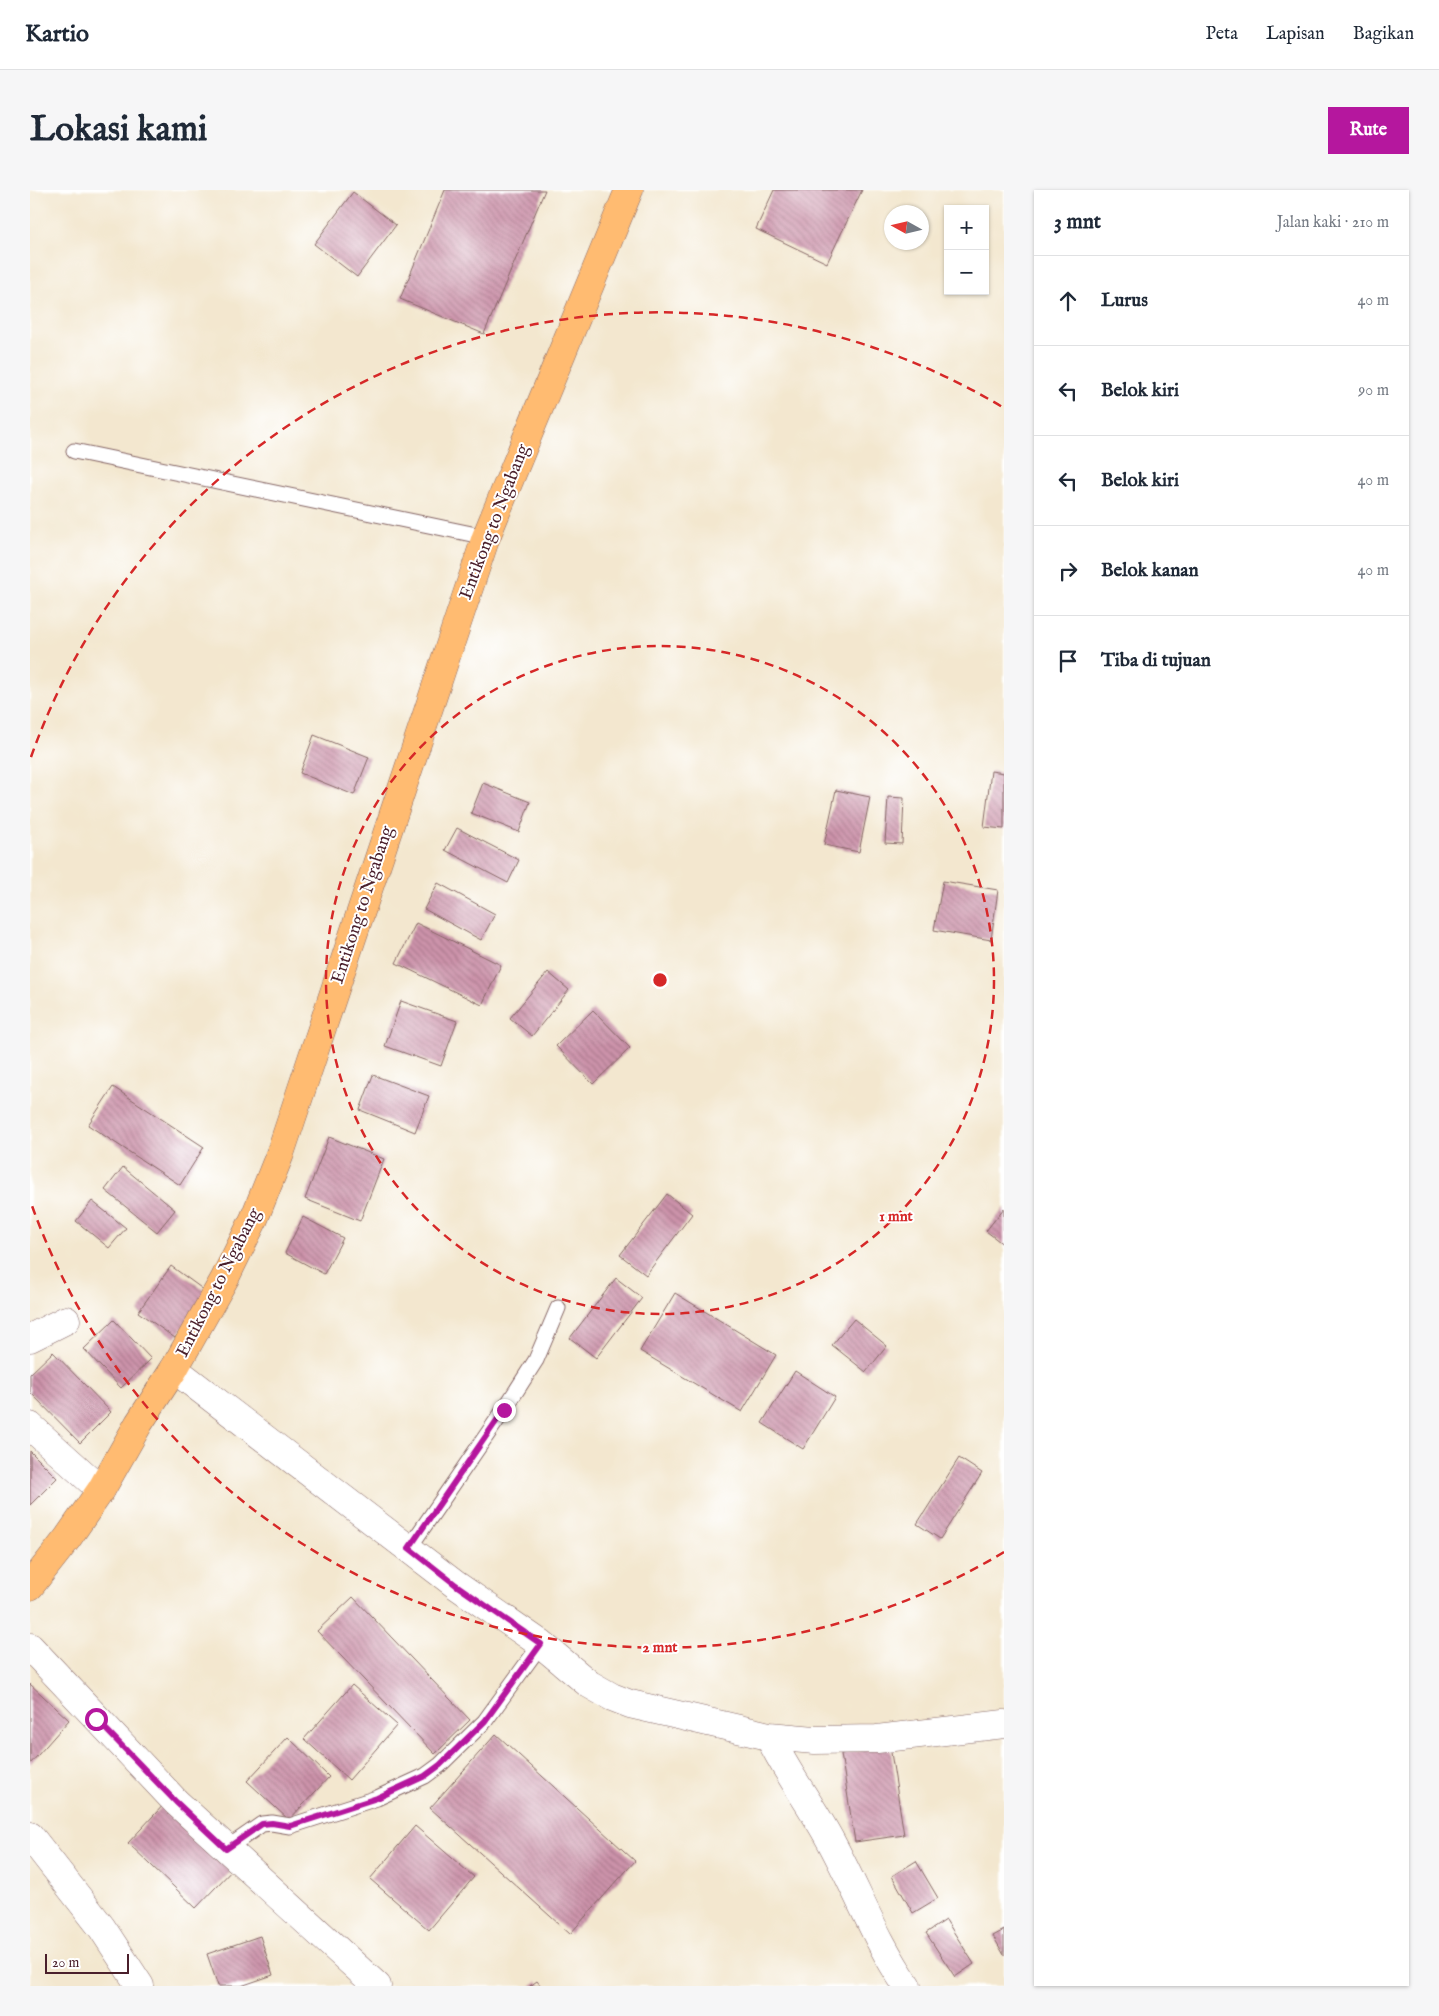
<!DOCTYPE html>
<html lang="id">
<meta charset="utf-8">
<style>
:root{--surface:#fff;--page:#f6f6f7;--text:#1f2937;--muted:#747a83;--line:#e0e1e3;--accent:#b5179e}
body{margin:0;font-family:"IM FELL English",serif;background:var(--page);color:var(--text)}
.controls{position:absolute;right:15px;top:15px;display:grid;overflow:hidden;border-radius:0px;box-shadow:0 1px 4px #0004}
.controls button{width:45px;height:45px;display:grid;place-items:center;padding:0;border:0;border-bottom:1px solid var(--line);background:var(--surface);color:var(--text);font:25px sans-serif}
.compass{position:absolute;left:854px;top:15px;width:45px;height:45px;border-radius:50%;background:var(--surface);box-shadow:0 1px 4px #0004;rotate:278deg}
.scale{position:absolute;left:15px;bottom:12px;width:84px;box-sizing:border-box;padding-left:5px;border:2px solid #4a1f2b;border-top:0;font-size:14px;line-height:18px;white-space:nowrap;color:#4a1f2b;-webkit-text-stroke:4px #fff;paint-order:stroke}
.stop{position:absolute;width:15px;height:15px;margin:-11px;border:4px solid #b5179e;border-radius:50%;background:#fff}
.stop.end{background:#b5179e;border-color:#fff;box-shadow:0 1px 5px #0008}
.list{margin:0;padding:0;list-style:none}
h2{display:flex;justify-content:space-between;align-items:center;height:65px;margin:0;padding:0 20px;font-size:21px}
h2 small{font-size:16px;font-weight:400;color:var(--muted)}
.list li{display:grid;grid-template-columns:32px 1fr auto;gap:15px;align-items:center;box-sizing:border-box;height:90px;padding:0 20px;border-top:1px solid var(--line)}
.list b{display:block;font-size:19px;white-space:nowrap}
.list em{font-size:16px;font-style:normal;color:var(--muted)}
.icon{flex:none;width:28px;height:28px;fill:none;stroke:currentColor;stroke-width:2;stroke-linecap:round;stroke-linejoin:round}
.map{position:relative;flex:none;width:974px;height:1796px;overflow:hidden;border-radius:0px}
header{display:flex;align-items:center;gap:30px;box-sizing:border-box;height:70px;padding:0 25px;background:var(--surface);border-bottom:1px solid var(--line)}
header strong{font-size:24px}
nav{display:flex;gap:28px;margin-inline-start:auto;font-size:18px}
.intro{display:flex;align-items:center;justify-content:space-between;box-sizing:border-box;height:120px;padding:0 30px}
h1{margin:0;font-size:35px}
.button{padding:12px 22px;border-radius:0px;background:var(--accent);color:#fff;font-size:18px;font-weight:700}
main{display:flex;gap:30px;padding:0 30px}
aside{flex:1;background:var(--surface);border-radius:0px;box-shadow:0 1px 4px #0004}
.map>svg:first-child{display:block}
.building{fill:url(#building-back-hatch)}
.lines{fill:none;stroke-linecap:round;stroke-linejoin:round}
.service-casing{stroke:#856564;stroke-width:17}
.minor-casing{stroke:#856564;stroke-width:29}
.trunk-casing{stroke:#856564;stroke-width:29}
.service{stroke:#fff;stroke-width:15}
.minor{stroke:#fff;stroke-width:28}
.trunk{stroke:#ffbb71;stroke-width:28}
.route{stroke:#b5179e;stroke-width:6}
.ring{fill:none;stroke:#d62828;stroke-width:2.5;stroke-dasharray:9 6}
.labels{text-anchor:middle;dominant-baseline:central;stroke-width:4;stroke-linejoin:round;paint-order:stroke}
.street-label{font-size:18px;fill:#4a1f2b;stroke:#fff}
.centre{fill:#d62828;stroke:#fff;stroke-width:2.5}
.ring-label{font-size:15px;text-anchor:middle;font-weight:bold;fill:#d62828;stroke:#fff;stroke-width:4;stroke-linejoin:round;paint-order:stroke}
</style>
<header>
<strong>Kartio</strong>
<nav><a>Peta</a><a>Lapisan</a><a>Bagikan</a></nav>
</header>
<div class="intro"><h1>Lokasi kami</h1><a class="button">Rute</a></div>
<main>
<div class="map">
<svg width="974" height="1796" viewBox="0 0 974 1796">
<defs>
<pattern id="building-back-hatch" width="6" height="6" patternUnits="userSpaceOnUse" patternTransform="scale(1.25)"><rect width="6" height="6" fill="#cc93aa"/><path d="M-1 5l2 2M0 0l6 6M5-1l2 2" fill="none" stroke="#a8778b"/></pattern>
</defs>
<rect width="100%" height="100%" fill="#fff"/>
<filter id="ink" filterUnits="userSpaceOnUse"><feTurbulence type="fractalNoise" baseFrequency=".02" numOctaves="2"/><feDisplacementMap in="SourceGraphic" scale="10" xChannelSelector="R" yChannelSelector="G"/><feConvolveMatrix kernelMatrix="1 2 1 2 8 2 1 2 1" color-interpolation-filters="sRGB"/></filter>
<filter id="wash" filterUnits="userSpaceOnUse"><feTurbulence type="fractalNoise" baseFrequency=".0096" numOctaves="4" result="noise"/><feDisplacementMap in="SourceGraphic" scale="20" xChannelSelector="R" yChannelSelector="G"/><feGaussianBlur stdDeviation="1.12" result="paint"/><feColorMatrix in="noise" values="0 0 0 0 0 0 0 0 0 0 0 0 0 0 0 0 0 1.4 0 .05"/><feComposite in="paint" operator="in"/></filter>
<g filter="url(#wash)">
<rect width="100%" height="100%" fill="#f3e7cf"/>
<g id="blocks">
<path class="building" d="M415 0H515L454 144 370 109Z
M744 0H832L797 73 726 39Z
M323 2 366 35 327 87 284 54Z
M284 545 339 567 324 605 270 583Z
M961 581 974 583V639L954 637Z
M453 593 500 612 489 642 441 623Z
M806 600 840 607 829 662 794 655Z
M858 607 874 608 872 654 855 653Z
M427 638 489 670 478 693 415 660Z
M913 691 968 700 961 750 904 740Z
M408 693 465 724 451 750 394 719Z
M386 733 471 775 452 815 366 773Z
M518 782 539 800 502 846 480 828Z
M371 811 427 831 411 876 355 856Z
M563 820 600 858 563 894 526 856Z
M343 885 399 906 385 942 330 920Z
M83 897 174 957 150 995 58 935Z
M299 947 354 969 330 1031 275 1009Z
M93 977 145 1020 127 1042 75 1000Z
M637 1004 662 1024 616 1085 590 1065Z
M62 1011 96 1038 79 1058 46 1031Z
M974 1018V1055L956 1041Z
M273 1027 313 1048 294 1084 255 1063Z
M141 1076 178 1103 145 1148 108 1122Z
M586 1088 612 1108 566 1168 540 1148Z
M645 1103 746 1165 712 1222 610 1161Z
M824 1129 857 1156 836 1182 802 1155Z
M84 1130 121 1169 91 1198 54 1159Z
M23 1162 81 1222 50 1253 0 1202V1184Z
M765 1181 805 1207 773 1259 732 1233Z
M0 1261 27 1288 0 1315Z
M929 1268 952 1283 910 1349 887 1334Z
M323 1407 440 1530 405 1564 287 1441Z
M0 1494 39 1530 0 1574Z
M322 1495 367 1535 319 1590 274 1549Z
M466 1544 605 1671 540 1744 400 1618Z
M258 1547 299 1587 259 1630 217 1591Z
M860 1556 874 1645 825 1652 811 1564Z
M137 1611 206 1676 166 1718 98 1653Z
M385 1636 444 1687 399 1740 340 1689Z
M886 1671 908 1708 883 1723 862 1686Z
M916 1730 944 1774 925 1787 896 1743Z
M974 1740V1765L963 1746Z
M230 1746 243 1785 211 1796H188L177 1764Z
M507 1791 511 1796H500Z"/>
</g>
</g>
<g filter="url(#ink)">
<use href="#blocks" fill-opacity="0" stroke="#856564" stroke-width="1"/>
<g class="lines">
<defs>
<path id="service" d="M44 261 456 347
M379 1358 474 1220 506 1170 528 1118
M196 1659 232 1634 242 1633 260 1636 347 1608 395 1586 410 1575 455 1531 511 1454"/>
<path id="minor" d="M0 1148 36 1130
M144 1179 426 1395 511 1454 559 1494 582 1507 600 1514 739 1546 785 1550 847 1549 974 1534
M0 1236 71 1300
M0 1457 146 1612 347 1796
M739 1546C756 1582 780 1613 799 1648 826 1697 845 1750 877 1796
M0 1646 72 1738 110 1796"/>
<path id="trunk" d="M0 1396 37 1349 71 1300 109 1233 144 1179 195 1088 224 1029 250 964 456 347 599 0"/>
</defs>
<use href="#service" class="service-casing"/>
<use href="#minor" class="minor-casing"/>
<use href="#trunk" class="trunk-casing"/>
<use href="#service" class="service"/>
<use href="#minor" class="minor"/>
<use href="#trunk" class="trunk"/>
</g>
</g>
<g class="lines" filter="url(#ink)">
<path class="route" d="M66 1529 146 1612 196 1659 232 1634 242 1633 260 1636 347 1608 395 1586 410 1575 455 1531 511 1454 426 1395 379 1358 474 1220"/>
</g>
<g class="ring">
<circle cx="630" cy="790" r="334"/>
<path d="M974 1362A667 667 0 0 1 1 1013M1 567A667 667 0 0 1 974 218"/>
</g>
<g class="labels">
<g class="street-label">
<text transform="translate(465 332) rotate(-69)">Entikong to Ngabang</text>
<text transform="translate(333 715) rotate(-72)">Entikong to Ngabang</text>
<text transform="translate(189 1093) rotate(-63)">Entikong to Ngabang</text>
</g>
</g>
<circle cx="630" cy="790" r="8" class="centre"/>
<g class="ring-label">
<text x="866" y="1031">1 mnt</text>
<text x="630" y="1462">2 mnt</text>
</g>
</svg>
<div class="controls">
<button>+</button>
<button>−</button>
</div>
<svg class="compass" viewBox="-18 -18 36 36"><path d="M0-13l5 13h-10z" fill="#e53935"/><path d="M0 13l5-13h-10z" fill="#747a83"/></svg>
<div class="scale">20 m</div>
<div class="stop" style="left:66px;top:1529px"></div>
<div class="stop end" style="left:474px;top:1220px"></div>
</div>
<aside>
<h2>3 mnt<small>Jalan kaki · 210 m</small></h2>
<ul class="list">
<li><svg class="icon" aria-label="ahead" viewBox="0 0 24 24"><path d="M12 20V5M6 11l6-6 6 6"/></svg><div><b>Lurus</b></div><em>40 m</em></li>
<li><svg class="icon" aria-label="left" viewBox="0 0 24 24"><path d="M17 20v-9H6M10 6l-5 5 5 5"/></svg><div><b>Belok kiri</b></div><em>90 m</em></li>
<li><svg class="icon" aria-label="left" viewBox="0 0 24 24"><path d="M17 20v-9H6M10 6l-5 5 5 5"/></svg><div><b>Belok kiri</b></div><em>40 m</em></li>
<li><svg class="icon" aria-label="right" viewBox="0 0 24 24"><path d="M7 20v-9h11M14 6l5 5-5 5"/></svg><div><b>Belok kanan</b></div><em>40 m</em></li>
<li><svg class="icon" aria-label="arrive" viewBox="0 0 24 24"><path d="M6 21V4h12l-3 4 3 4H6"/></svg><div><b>Tiba di tujuan</b></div></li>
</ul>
</aside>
</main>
